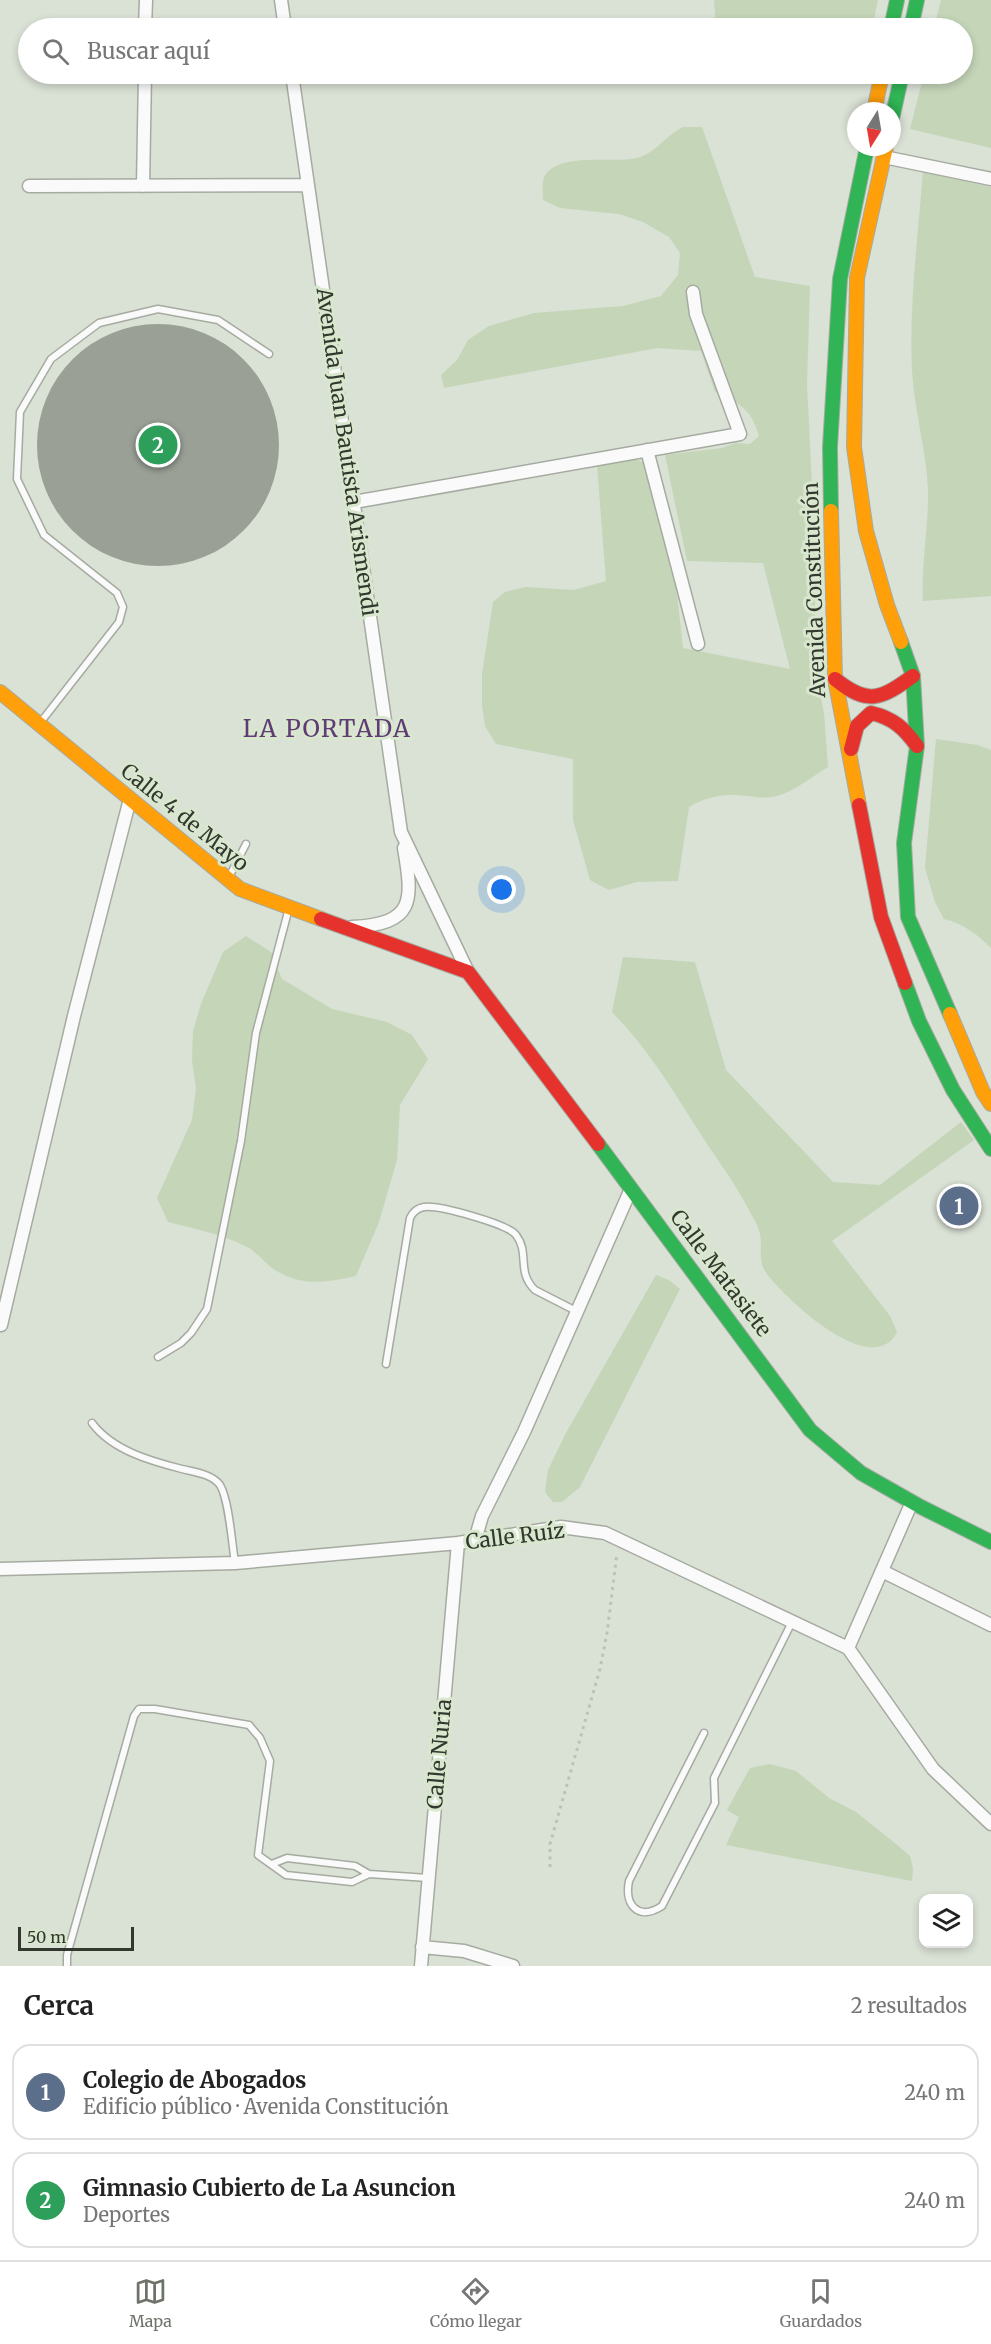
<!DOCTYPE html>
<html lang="es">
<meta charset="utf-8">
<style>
:root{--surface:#fff;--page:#f6f6f6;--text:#222;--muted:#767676;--line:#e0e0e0;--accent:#6d7369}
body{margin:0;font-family:Merriweather,serif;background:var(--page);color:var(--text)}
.controls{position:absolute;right:18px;bottom:18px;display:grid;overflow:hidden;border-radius:12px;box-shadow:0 3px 9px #0003}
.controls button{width:54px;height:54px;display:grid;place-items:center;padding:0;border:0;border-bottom:2px solid var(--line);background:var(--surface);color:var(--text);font:30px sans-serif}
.compass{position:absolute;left:847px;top:102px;width:54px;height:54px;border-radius:50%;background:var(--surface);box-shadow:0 3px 9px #0003;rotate:191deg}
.scale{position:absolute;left:18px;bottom:15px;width:116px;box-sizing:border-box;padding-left:6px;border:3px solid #33382f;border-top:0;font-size:16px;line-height:21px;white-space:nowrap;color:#33382f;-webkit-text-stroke:4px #d9e7cf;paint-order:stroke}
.you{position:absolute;left:502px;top:890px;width:21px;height:21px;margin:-15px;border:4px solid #fff;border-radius:50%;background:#1a73e8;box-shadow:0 0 0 9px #1a73e833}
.badge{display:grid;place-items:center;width:39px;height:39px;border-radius:50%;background:var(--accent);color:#fff;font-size:20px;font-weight:700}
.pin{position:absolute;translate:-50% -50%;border:3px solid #fff;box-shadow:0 2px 6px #0006}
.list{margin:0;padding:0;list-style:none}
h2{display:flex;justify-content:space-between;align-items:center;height:78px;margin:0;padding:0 24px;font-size:26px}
h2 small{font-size:20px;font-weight:400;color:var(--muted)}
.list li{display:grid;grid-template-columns:39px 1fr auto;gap:18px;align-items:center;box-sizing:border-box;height:96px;margin:0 12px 12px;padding:0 12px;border:2px solid var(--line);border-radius:18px}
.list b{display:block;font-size:22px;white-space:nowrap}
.list p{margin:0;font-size:20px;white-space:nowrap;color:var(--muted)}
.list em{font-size:20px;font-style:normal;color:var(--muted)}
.icon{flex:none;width:33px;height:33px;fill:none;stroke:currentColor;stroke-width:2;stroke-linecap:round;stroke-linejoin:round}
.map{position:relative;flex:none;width:991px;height:1966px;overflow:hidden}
.search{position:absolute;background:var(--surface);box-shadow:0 3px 9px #0003;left:18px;right:18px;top:18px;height:66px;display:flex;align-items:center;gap:15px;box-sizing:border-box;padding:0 21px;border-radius:33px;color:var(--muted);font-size:22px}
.sheet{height:294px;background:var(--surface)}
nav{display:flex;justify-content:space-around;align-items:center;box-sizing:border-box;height:84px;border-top:2px solid var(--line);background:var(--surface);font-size:16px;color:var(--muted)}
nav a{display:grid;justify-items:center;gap:3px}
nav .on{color:var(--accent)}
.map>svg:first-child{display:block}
.green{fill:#c4d5b8}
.building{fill:#9aa096}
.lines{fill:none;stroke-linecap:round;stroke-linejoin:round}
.lane-casing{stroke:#a6aba2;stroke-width:9}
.street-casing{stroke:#a6aba2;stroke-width:15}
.fast-casing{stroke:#a6aba2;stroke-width:16}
.slow-casing{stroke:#a6aba2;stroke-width:16}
.jam-casing{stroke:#a6aba2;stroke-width:16}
.path{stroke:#bdc1bc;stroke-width:3;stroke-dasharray:3 4.5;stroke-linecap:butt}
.lane{stroke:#f9faf9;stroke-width:6}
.street{stroke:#f9faf9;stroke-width:12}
.fast{stroke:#30b455;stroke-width:14}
.slow{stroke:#ff9f0a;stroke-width:14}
.jam{stroke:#e5322d;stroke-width:14}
.labels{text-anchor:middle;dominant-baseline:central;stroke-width:6;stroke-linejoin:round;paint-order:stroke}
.street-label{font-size:21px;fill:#33382f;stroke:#d9e7cf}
.quarter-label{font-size:24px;letter-spacing:1.5px;fill:#603c75;stroke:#d9e7cf}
</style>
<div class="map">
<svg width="991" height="1966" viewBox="0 0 991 1966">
<rect width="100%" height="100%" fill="#dae1d5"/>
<path class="green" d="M714 0H878L872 28H716Z
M941 0H991V148L910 129 924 74H962V28H934Z
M683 127H702L755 277 810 286 807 384 815 545V669L824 713 828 767C813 776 796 790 780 795 765 800 753 796 738 795 721 794 704 798 689 807L678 881 637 882 609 890 590 880 573 820V759L496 744 485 726 482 705V674L493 602 505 592 526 587 574 590 606 581 597 465 628 456 645 463 675 576 683 648 790 669 763 563 687 561 665 455 722 448 735 443 750 444 759 436C751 408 739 403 715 392L701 351 657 348 444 388 441 375 457 360 468 340 489 326 534 313 623 306 661 296 678 275 680 253 669 237 643 222 619 214 560 208 543 200C543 194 542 186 543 181 551 150 613 164 637 158 656 153 666 135 683 127Z
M923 171 991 187V596L923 601C921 563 929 526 928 488 926 448 914 410 912 370 909 304 918 237 923 171Z
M936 739 978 745 991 750V948C977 934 964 924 944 919L935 902 925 868Z
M246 936 271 952 282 979 332 1009 387 1022 412 1035 428 1059 400 1105 397 1160 379 1222 356 1276C326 1283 299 1287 272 1268 263 1261 257 1252 247 1247 222 1234 195 1229 168 1222L157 1198 192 1120 196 1088 192 1061 193 1031 201 1004 223 952Z
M623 957 695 962 726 1070 833 1182 880 1185 961 1122 974 1140 832 1241 890 1316 897 1332C872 1381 786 1299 767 1274 756 1260 764 1245 759 1230 757 1223 752 1216 749 1210 735 1183 716 1158 700 1133 672 1089 649 1050 612 1012Z
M656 1275 669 1280 680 1289 580 1487 562 1502H553L545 1492 548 1470 566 1433Z
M770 1764 796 1771 829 1798 856 1812 896 1844 910 1856 913 1868 912 1881 726 1845 739 1817 727 1810 750 1768Z"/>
<path class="building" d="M37 445a121 121 0 1 1 242 0a121 121 0 1 1-242 0Z"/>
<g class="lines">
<defs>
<path id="lane" d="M40 723 119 622 123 607 117 593 44 535 17 479 20 412 51 359 99 323 158 309 218 320 269 354
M228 879 246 844
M158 1357 181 1343 191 1333 207 1309 241 1141 256 1033 289 908
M386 1364 410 1218C413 1212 417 1208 424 1207 439 1205 508 1224 516 1235 530 1253 516 1272 535 1290L576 1311
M92 1423C112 1450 150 1461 182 1469 194 1472 212 1474 220 1485 229 1500 232 1544 235 1563
M704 1733 629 1881C624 1906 639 1921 662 1906L715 1803 714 1778 792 1622
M272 1864 287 1858 355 1866 369 1874
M67 1966V1955L134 1716 139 1709H155L249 1725 260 1738 270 1761 258 1855 286 1875 352 1882 369 1874 428 1878"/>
<path id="street" d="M281 0 285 28
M145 28 146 0
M292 74 401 832 468 972
M884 157 991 179
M29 186 308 185
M143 186 145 74
M647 450 698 644
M354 502 740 434 696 314 693 292
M352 927C415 924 413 901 404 848
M1 1325 74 1016 130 799
M475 1540 482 1516 524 1432 631 1189
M0 1569 235 1563 458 1543 561 1527 605 1533 848 1648 933 1769 991 1824
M882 1571 991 1625
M848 1648 912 1502
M422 1947 464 1951 513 1966
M421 1966 458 1543"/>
<path id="fast" d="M891 28 897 0
M911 28 917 0
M892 119 902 74
M831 511 830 447 840 279 867 147
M901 642 913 676 917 746 904 843 908 917 950 1014
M905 983 919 1021 953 1090 991 1149
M598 1144 810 1430 861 1473 921 1507 991 1542"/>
<path id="slow" d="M874 111 882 74
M886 147 857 278 854 447 866 531 887 605 901 642
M831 511 835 679 859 805
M0 692 240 889 321 919
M950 1014 983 1092 991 1104"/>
<path id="jam" d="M835 679C868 706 881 699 913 676
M851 749 857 726 871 713C893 718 904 728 917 746
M859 805 881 917 905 983
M321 919 468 972 598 1144"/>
</defs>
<use href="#lane" class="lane-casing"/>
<use href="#street" class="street-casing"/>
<use href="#fast" class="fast-casing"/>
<use href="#slow" class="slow-casing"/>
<use href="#jam" class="jam-casing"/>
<path class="path" d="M550 1867V1844L600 1669 607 1633 617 1553"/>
<use href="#lane" class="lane"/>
<use href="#street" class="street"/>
<use href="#fast" class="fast"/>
<use href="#slow" class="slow"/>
<use href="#jam" class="jam"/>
</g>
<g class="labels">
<g class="street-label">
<text transform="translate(347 452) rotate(82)">Avenida Juan Bautista Arismendi</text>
<text transform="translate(814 590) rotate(-92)">Avenida Constitución</text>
<text transform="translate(185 817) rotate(39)">Calle 4 de Mayo</text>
<text transform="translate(721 1273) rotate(53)">Calle Matasiete</text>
<text transform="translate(515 1536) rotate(-7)">Calle Ruíz</text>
<text transform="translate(439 1754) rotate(-85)">Calle Nuria</text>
</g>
<g class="quarter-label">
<text x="327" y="728">LA PORTADA</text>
</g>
</g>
</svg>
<div class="controls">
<button><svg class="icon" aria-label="layers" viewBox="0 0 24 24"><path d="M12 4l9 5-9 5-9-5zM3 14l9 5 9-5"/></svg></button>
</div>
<svg class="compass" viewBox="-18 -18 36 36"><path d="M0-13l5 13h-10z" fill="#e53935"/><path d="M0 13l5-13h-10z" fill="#767676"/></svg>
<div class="scale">50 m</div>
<div class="you"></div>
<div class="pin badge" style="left:959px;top:1206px;background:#5c6f8a">1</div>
<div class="pin badge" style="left:158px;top:445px;background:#2e9e5b">2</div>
<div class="search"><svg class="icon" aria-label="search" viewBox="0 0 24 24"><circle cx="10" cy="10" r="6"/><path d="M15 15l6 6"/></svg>Buscar aquí</div>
</div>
<section class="sheet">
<h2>Cerca<small>2 resultados</small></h2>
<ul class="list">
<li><span class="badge" style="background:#5c6f8a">1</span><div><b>Colegio de Abogados</b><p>Edificio público · Avenida Constitución</p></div><em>240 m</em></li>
<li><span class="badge" style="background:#2e9e5b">2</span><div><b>Gimnasio Cubierto de La Asuncion</b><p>Deportes</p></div><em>240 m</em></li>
</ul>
</section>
<nav>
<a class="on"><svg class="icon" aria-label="map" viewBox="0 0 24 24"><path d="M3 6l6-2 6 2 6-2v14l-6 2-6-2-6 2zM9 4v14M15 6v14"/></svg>Mapa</a>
<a><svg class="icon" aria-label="directions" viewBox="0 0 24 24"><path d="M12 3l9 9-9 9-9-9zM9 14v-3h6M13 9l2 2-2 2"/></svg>Cómo llegar</a>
<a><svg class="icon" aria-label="saved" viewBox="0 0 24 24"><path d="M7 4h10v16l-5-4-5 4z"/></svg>Guardados</a>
</nav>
